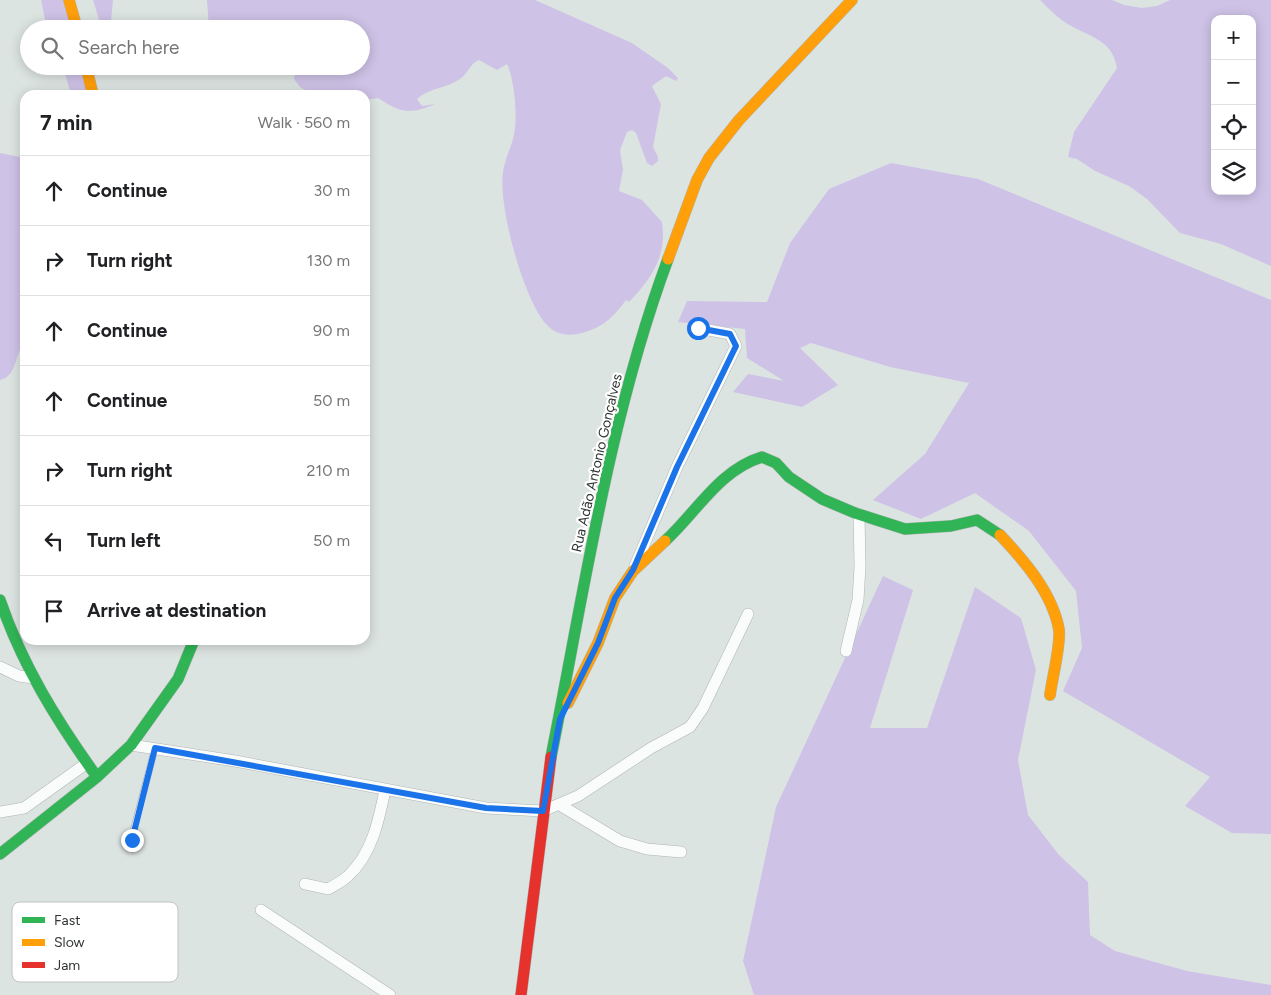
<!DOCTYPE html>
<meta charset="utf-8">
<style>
:root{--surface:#fff;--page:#f6f6f6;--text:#202124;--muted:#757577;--line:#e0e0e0}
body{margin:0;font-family:Figtree,sans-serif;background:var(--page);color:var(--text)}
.controls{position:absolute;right:15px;top:15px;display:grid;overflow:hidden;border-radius:10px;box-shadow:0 2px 12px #0003}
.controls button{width:45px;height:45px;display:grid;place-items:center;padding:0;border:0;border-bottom:1px solid var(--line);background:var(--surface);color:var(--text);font:25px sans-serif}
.stop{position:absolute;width:15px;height:15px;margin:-11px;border:4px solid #1a73e8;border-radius:50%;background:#fff}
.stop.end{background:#1a73e8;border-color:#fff;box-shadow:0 1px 5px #0008}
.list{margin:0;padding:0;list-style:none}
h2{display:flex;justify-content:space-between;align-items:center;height:65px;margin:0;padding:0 20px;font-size:21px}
h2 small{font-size:16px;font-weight:400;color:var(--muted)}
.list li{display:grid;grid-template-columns:32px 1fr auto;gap:15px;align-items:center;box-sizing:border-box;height:70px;padding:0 20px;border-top:1px solid var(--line)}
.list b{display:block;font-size:19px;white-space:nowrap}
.list em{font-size:16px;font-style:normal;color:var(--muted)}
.icon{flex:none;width:28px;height:28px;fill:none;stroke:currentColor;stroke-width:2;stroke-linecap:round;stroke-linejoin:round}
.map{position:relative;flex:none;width:1271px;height:995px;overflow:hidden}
.search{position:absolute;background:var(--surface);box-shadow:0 2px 12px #0003;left:20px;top:20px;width:350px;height:55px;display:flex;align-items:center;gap:12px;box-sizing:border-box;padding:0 18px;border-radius:28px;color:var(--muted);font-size:19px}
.panel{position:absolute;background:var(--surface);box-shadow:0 2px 12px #0003;left:20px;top:90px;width:350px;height:555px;border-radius:15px}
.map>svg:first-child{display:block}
.forest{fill:#cec2e6;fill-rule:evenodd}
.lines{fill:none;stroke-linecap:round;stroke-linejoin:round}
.lane-casing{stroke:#afb5b3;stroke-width:7}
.street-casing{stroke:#afb5b3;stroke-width:12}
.fast-casing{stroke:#afb5b3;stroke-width:12}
.slow-casing{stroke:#afb5b3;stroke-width:12}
.jam-casing{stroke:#afb5b3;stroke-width:12}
.lane{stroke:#fafbfb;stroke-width:5.5}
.street{stroke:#fafbfb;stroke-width:11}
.fast{stroke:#30b455;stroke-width:11}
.slow{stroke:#ff9f0a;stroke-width:11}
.jam{stroke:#e5322d;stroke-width:11}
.route{stroke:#1a73e8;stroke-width:6}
.labels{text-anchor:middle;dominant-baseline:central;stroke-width:4.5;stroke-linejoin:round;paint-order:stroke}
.street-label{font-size:14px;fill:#2f3533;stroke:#fff}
.key{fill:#fff;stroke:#c1c2c2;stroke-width:1}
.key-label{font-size:14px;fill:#2f3533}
</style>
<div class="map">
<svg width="1271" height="995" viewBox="0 0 1271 995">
<rect width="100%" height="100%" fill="#dce4e2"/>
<path class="forest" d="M41 0H74L79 29H47Z
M93 0H113L111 21 106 27 100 23Z
M207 0H535L632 43 668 68 678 78 676 81 666 76 652 86 661 104 653 147 658 157V161L652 166 647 163 636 133 632 130 627 132 620 150 623 170 619 191 642 200 662 222C667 257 651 279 629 302L626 300C612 319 601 329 577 334 565 336 555 334 546 324 523 298 498 206 503 172 505 157 514 143 515 128 517 112 514 78 507 64L497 70 479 60C470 63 468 74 460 79 447 88 429 88 417 99L422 106 435 104C410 115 401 113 378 98L365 100V95H308V92L300 87 294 79 297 66H361V29H209Z
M1040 0H1112L1124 5 1142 8 1157 6 1170 0H1271V266L1221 244 1180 233 1147 199 1129 186 1095 171 1077 159 1068 157 1074 132 1117 68C1112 37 1086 37 1063 21 1055 15 1047 7 1040 0ZM1215 19H1252V191H1215Z
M63 66H85L92 95H71Z
M0 153 25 158V342C14 353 18 376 0 380Z
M891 163 978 179 1271 300V834L1232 833 1185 806 1210 777 1063 691 1082 648 1076 591 1029 531 975 493 921 519 873 500 925 454 969 383 890 367 811 343 800 348 838 385 802 407 733 392 748 374 784 381 747 358 745 329 678 322 687 301 767 302 790 243 829 189Z
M883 576 913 590 870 728H927L975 587 1021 618 1036 670 1018 760 1028 815 1059 855 1088 882 1090 935 1115 951 1187 971 1271 985V995H754L743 961 776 807Z"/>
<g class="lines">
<defs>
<path id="lane" d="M131 840 155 748"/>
<path id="street" d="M635 566 677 467 736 346 730 334 698 328
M846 651 858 600 860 567 859 514
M0 667 19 676 33 678
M131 745 235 761 486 808 543 811 578 796 651 748 690 727 703 708 748 614
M560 805 620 841 647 849 681 852
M0 812 24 808 87 763
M305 884 328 889C335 885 343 881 348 876 372 854 379 820 385 790
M261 910 390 995"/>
<path id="fast" d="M665 541C696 513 719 470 762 457L776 463 789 477 822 499 855 513 905 529 951 526 977 520 1000 535
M0 600C22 665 57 721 97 777
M551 757C584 592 609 418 668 259
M0 854 97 777 131 745 178 679 194 640"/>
<path id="slow" d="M69 0 77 29
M86 66 93 95
M668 259 697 180 709 158 739 120 852 0
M1000 535C1024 560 1053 594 1059 630 1061 644 1052 679 1050 695
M568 703 598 643 615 598 633 571 665 541"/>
<path id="jam" d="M521 995 551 757"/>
</defs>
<use href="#lane" class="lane-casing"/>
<use href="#street" class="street-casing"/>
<use href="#fast" class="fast-casing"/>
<use href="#slow" class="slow-casing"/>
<use href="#jam" class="jam-casing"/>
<use href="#lane" class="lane"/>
<use href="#street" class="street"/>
<use href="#fast" class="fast"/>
<use href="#slow" class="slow"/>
<use href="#jam" class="jam"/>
</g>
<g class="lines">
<path class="route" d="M132 840 155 748 486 808 543 811 560 719 598 643 615 598 633 570 677 467 736 346 730 334 698 328"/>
</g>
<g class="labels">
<g class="street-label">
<text transform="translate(597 463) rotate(-77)">Rua Adão Antonio Gonçalves</text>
</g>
</g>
<rect x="12" y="902" width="166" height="80" rx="8" class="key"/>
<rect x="22" y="917" width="23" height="6" fill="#30b455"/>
<rect x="22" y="939" width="23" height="7" fill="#ff9f0a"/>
<rect x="22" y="962" width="23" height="6" fill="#e5322d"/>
<g class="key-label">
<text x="54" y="925">Fast</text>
<text x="54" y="947">Slow</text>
<text x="54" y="970">Jam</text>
</g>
</svg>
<div class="controls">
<button>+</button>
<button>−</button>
<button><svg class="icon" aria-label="locate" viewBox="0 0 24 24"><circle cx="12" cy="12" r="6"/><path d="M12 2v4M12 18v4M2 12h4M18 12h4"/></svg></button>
<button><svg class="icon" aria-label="layers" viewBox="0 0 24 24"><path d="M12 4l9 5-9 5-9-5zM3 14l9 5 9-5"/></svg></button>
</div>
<div class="stop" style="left:698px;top:328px"></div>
<div class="stop end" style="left:132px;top:840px"></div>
<div class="search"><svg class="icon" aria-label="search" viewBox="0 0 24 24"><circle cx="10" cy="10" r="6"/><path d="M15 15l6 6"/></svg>Search here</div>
<section class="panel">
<h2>7 min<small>Walk · 560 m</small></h2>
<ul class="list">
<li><svg class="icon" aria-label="ahead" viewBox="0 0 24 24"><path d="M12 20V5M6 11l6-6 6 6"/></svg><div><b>Continue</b></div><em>30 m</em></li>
<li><svg class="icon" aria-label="right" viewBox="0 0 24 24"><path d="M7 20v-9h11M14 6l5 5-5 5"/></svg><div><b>Turn right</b></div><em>130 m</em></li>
<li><svg class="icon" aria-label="ahead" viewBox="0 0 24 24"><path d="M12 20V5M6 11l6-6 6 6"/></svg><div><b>Continue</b></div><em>90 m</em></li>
<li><svg class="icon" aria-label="ahead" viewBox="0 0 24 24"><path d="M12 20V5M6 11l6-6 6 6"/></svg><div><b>Continue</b></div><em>50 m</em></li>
<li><svg class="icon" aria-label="right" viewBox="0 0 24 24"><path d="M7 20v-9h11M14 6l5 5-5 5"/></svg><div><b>Turn right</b></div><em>210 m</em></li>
<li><svg class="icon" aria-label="left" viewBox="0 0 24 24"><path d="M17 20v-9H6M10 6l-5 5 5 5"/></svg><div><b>Turn left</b></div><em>50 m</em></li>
<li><svg class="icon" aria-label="arrive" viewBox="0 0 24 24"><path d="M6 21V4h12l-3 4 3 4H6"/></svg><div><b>Arrive at destination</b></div></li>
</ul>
</section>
</div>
